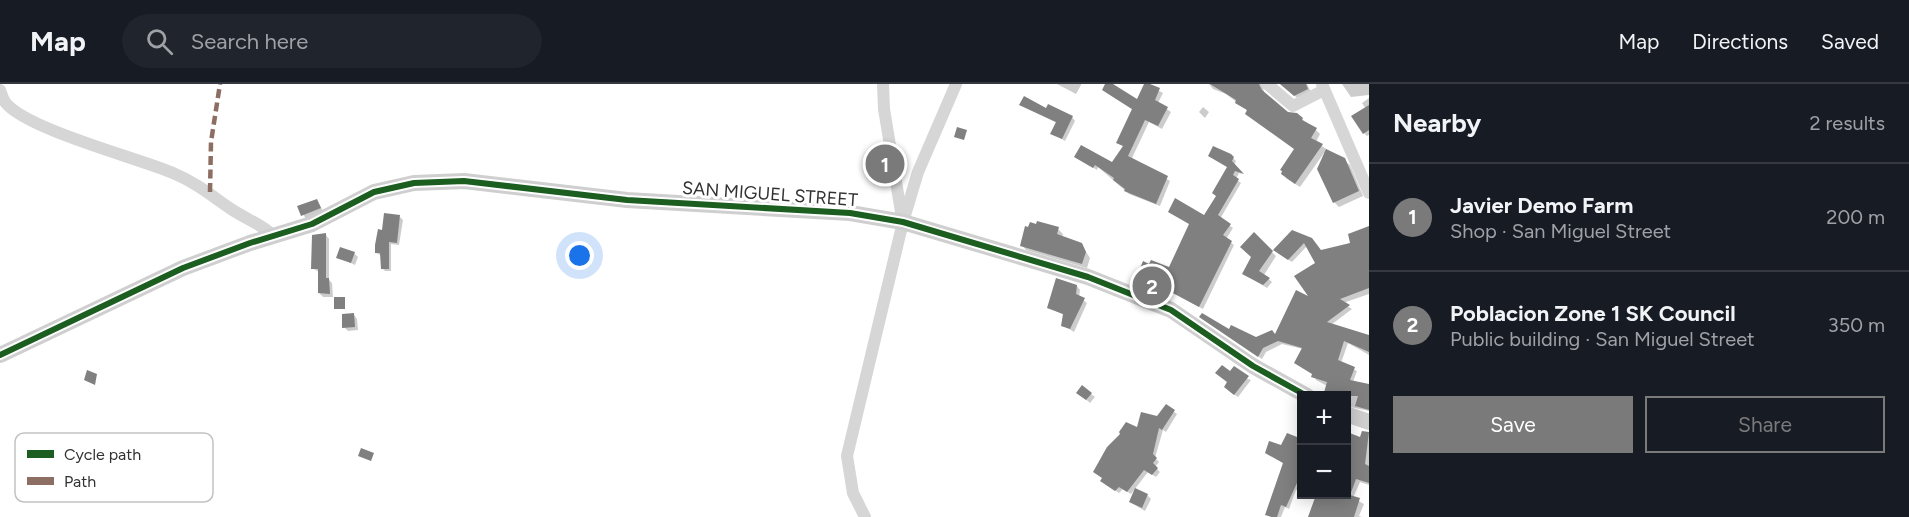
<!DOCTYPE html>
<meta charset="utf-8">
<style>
:root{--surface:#171b24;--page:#20242c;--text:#f1f3f6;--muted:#9ea1a6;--line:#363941;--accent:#7a7a7a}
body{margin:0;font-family:Figtree,sans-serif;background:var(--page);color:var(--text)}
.controls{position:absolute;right:18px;bottom:18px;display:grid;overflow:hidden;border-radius:0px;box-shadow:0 3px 15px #0003}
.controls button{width:54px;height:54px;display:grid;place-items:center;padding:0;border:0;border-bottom:2px solid var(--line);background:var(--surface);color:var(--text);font:30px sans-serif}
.you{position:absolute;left:580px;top:172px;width:21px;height:21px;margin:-15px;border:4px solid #fff;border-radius:50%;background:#1a73e8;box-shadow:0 0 0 9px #1a73e833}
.badge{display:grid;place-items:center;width:39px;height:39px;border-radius:50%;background:var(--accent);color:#fff;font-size:20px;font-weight:700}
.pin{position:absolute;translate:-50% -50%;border:3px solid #fff;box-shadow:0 2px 6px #0006}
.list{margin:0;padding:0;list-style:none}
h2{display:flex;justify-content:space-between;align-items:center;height:78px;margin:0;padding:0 24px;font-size:26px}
h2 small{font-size:20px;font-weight:400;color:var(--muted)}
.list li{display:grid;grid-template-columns:39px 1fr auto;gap:18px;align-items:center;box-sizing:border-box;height:108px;padding:0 24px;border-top:2px solid var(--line)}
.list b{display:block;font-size:22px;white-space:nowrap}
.list p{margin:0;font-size:20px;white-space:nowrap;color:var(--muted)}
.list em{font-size:20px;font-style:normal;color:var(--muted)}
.actions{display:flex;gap:12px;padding:18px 24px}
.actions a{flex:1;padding:14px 0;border:2px solid var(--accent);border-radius:0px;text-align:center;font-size:21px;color:var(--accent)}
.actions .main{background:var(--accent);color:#fff}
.icon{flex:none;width:33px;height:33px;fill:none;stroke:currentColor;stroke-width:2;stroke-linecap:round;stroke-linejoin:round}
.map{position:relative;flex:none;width:1369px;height:433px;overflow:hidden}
header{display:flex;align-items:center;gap:36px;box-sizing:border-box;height:84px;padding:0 30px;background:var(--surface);border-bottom:2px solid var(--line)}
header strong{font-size:28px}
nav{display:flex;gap:33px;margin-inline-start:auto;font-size:21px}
.search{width:420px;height:54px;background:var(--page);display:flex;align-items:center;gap:15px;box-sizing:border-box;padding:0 21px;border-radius:33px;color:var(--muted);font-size:22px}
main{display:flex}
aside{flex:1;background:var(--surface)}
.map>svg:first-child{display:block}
.shadow{fill:#0003}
.building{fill:#808080}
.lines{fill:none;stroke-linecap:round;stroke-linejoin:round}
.street{stroke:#d6d6d6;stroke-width:12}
.secondary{stroke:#cfcfcf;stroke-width:16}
.quiet{stroke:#8d6e63;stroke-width:4.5;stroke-dasharray:9 4.5;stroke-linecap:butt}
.cycleway-casing{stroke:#fff;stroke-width:10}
.cycleway{stroke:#1b5e20;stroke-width:6}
.labels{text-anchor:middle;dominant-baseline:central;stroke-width:6;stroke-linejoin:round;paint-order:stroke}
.street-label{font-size:18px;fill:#323232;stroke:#fff}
.key{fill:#fff;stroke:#c2c2c2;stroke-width:1.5}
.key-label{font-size:16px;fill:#323232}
</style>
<header>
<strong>Map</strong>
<div class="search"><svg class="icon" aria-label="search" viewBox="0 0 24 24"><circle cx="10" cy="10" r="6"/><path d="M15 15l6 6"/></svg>Search here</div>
<nav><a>Map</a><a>Directions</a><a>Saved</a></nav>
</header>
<main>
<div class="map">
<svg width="1369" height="433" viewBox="0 0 1369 433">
<rect width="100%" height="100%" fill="#fff"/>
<path class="shadow" d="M1057 0H1081V1L1076 10Z
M1107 0 1138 17 1146 0 1163 9 1158 19 1171 28 1162 45 1149 38 1132 74 1170 97 1160 122 1129 110 1098 83 1097 86 1076 73 1112 80 1124 63 1118 58 1133 26 1107 9 1104 6Z
M1209 0H1266L1263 4 1265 11 1287 30 1302 35 1316 46 1320 50 1316 58 1350 81 1363 112 1339 123 1334 118 1324 69 1300 103 1287 95 1283 90 1301 68 1226 10 1213 5Z
M1280 0H1307L1312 10 1300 16Z
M1342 0H1369V11L1351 13Z
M1369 14V51L1367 52 1364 49 1366 25 1362 19Z
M1020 21 1072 33 1075 37 1065 57 1052 49 1057 39Z
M1203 23 1209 28 1205 34 1199 28Z
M1230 71 1236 77 1234 82 1242 90 1239 89 1236 95 1241 99 1220 135 1233 144 1226 155 1234 161 1203 225 1163 204 1162 207 1137 195 1170 185 1217 113 1229 84 1210 72Z
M317 116 323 127 306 135 299 123Z
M400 133 403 136 399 161 391 160V187H385L382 184V172L376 169 384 147Z
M1037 142 1058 145 1063 150 1062 153 1081 160 1090 174 1087 184 1026 166 1022 161Z
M1369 143V210L1343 219 1352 225 1331 241 1369 252V271L1348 259 1341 279 1357 287 1353 298 1369 301V327L1346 322V312L1316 296 1303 265 1282 260 1266 268 1262 275 1205 236 1229 247 1256 255 1276 252 1312 216 1317 179 1307 162 1292 178 1278 169 1292 147 1321 167 1352 160 1350 151Z
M326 151 329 155V196L332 199 333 213H323L319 209V188L312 184Z
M1254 151 1276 172 1264 191 1272 198 1267 204 1244 190 1253 173Z
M354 169 358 173 355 181 338 173Z
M1077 202 1080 206 1079 213 1087 219 1074 248 1063 241 1064 231 1048 223Z
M354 231 357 235 358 246 348 247 344 243Z
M1230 289 1251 296 1238 313 1229 307Z
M1091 310 1095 313 1090 319 1082 312Z
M1166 322 1177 330 1166 348 1163 346 1155 374 1159 378 1155 383 1160 388 1156 393 1148 388 1131 410 1123 405 1119 409 1105 400 1138 345 1158 334Z
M1346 344 1347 349 1361 354 1363 348 1369 350V401L1360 398 1353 414 1364 420 1359 432 1362 433H1310L1317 411 1314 410H1346L1350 392 1346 390Z
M1302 347V407L1296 406 1289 425 1285 423 1281 433H1270L1267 430 1285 380 1267 369 1298 355Z
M1147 411 1151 415 1145 427 1130 418Z"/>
<path class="building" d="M1105 0H1113L1137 15 1144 0H1150L1160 4 1155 16 1168 23 1158 42 1145 36 1128 72 1168 92 1156 120 1124 107 1125 105 1113 96 1114 94 1095 81 1093 84 1074 73 1081 61 1112 78 1123 62 1116 59 1132 25 1102 6Z
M1210 0H1259L1262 6 1288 28 1297 29 1303 34 1302 36 1317 44 1311 54 1323 60 1295 100 1281 90 1282 87 1280 86 1294 65 1245 30 1247 26 1235 19 1236 16Z
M1280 0H1306L1308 5 1294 12Z
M1024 12 1046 24 1048 20 1073 32 1062 55 1050 50 1056 38 1019 21Z
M1369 21V46L1363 50 1351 32Z
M957 43 967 46 964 56 954 53Z
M1213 62 1231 70 1234 73 1232 77 1244 90 1235 87 1233 91 1239 95 1218 131 1231 140 1223 151 1232 157 1199 223 1160 202 1159 205 1136 195 1143 177 1149 180 1151 176 1169 183 1189 140 1168 128 1175 114 1204 131 1216 112 1212 109 1227 83 1208 72Z
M1326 65 1345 74 1359 107 1333 119 1317 85Z
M317 115 321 124 301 132 297 122Z
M384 129 400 131 397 159 389 158V185H381L380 169H375V161L378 145 382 146Z
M1037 137 1059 143 1057 150 1082 159 1086 168 1082 180 1020 162 1025 142 1028 143 1030 138 1036 140Z
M1369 142V204L1340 215 1350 221 1327 238 1369 251V268L1344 257 1338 276 1355 283 1350 296 1369 300V326L1355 322 1358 312H1323L1327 298 1311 293 1312 290 1294 279 1302 264 1278 257 1263 264 1258 273 1199 233 1202 229 1229 245 1231 241 1256 253 1272 246 1275 250 1296 206 1308 212 1294 192 1315 179 1304 159 1288 176 1273 166 1292 146 1312 154 1321 166 1350 159 1348 150Z
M1254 148 1273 167 1259 187 1270 194 1263 201 1242 190 1251 173 1240 163Z
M326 149V194H329L330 210 318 209V185H311L312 151Z
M340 163 355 168 351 179 336 174Z
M1056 194 1077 201 1076 210 1085 214 1070 245 1061 242 1063 230 1047 224Z
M334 213H345V225H334Z
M354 229 355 243 342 244V230Z
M1222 281 1230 287 1234 282 1249 292 1234 311 1224 303 1227 298 1215 289Z
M87 286 97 290 95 301 84 296Z
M1082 301 1092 309 1086 316 1076 309Z
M1166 320 1175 326 1162 346 1159 344 1153 370 1157 374 1153 379 1158 384 1152 391 1144 386 1127 408 1119 403 1115 407 1100 397 1102 394 1093 388 1107 363 1120 350 1119 348 1126 338 1137 343 1141 328 1157 332Z
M1362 347 1369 348 1365 380 1369 382V399L1356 395 1350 411 1360 414 1354 433H1308L1316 411H1347V348L1360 353Z
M1287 349 1302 355V388L1286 423 1281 421 1277 433H1272L1265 431 1283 379 1265 369 1269 357 1281 361Z
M361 364 374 369 371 377 358 372Z
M1135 404 1148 410 1142 424 1129 418Z"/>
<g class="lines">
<path class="street" d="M883 0 884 25 902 134
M1267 0 1293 22 1324 6
M1322 0 1369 109
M0 6C1 9 3 15 5 18 25 45 138 74 173 89 195 98 212 112 231 125 246 135 261 140 274 152
M865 433 853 409 847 372 903 138 918 88 956 0"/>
<path class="secondary" d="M0 271 183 184 250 159 312 140 374 108 414 99 464 97 627 116 850 129 903 138 1088 193 1171 226 1253 282 1307 312
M1346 330 1369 338"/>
<path class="quiet" d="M210 108 211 58 220 0"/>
<defs>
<path id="cycleway" d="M0 271 183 184 250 159 312 140 374 108 414 99 464 97 627 116 850 129 903 138 1088 193 1171 226 1253 282 1307 312"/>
</defs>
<use href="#cycleway" class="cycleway-casing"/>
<use href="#cycleway" class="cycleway"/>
</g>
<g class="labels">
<g class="street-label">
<text transform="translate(770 110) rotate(4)">SAN MIGUEL STREET</text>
</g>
</g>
<rect x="15" y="349" width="198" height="69" rx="9" class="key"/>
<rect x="27" y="366" width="27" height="8" fill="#1b5e20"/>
<rect x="27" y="393" width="27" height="8" fill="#8d6e63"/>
<g class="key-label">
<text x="64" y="376">Cycle path</text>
<text x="64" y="403">Path</text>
</g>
</svg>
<div class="controls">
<button>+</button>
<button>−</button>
</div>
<div class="you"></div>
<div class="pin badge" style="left:885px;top:80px">1</div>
<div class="pin badge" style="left:1152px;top:202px">2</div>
</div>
<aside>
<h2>Nearby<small>2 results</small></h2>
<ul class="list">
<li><span class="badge">1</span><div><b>Javier Demo Farm</b><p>Shop · San Miguel Street</p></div><em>200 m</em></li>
<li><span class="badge">2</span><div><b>Poblacion Zone 1 SK Council</b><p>Public building · San Miguel Street</p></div><em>350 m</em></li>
</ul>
<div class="actions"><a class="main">Save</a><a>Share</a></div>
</aside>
</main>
